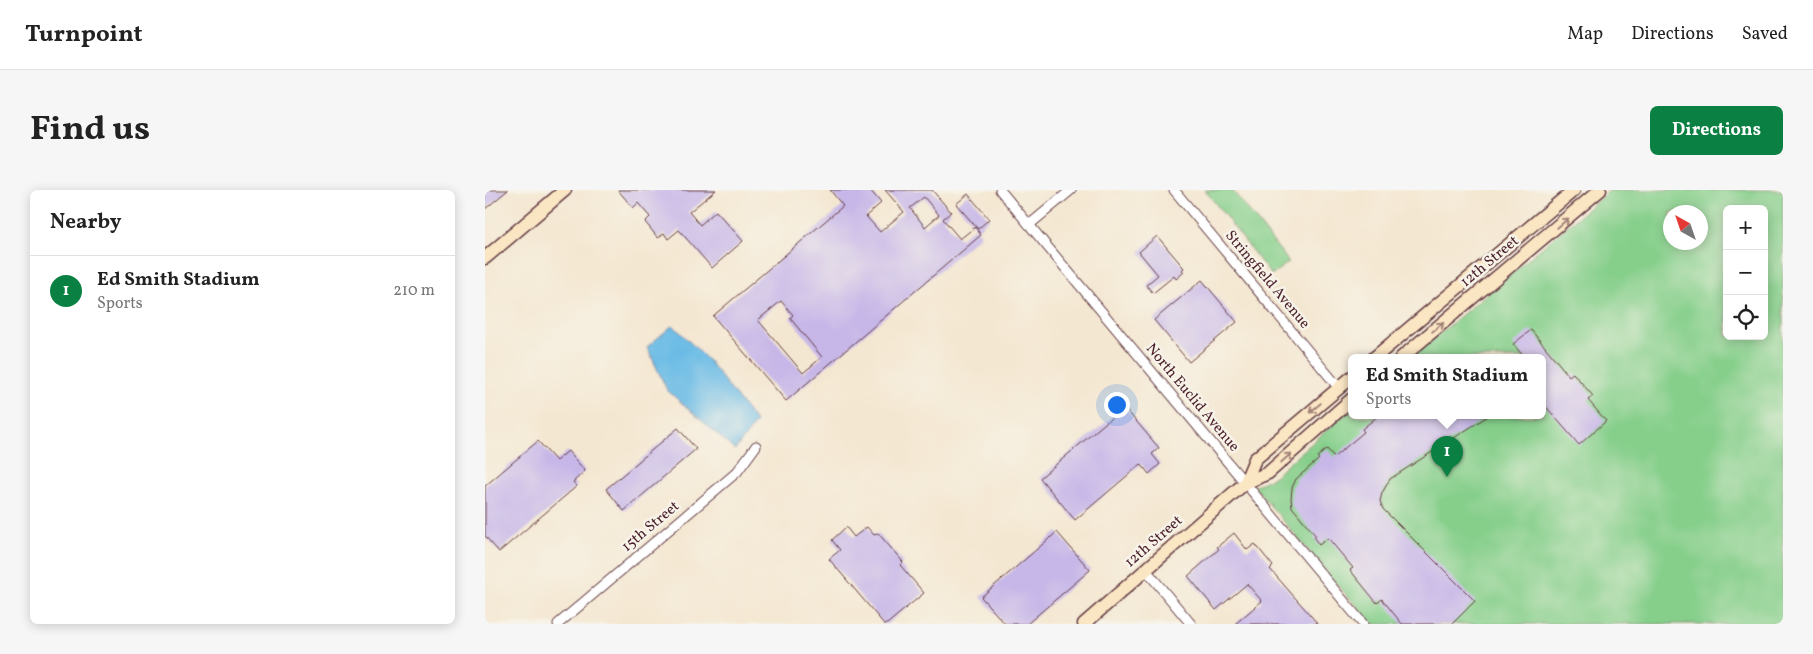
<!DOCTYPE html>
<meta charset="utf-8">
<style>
:root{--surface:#fff;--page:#f6f6f6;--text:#222;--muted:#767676;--line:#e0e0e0;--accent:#0b8043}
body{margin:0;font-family:Vollkorn,serif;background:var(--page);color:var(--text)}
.controls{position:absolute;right:15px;top:15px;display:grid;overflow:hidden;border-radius:8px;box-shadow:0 2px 12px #0003}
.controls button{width:45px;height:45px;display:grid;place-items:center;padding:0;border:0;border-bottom:1px solid var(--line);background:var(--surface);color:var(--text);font:25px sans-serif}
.compass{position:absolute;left:1178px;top:15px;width:45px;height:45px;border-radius:50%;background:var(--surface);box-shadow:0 2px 12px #0003;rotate:320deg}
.you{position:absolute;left:631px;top:214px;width:18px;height:18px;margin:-12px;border:4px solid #fff;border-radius:50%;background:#1a73e8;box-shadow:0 0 0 8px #1a73e833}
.badge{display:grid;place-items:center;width:32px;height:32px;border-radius:50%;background:var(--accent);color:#fff;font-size:16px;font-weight:700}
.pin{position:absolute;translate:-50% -41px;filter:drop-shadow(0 1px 2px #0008)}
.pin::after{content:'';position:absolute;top:26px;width:18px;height:15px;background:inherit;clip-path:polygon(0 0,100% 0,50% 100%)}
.popup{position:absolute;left:863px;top:164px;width:198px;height:65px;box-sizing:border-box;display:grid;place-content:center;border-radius:8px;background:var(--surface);filter:drop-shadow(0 1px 4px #0005);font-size:16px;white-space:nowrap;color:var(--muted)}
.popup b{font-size:19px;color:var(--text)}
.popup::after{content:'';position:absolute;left:50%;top:100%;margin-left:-10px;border:10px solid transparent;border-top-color:var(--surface)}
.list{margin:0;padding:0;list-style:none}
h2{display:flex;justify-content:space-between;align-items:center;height:65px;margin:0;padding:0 20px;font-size:21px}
h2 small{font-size:16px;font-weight:400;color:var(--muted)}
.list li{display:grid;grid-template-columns:32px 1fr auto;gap:15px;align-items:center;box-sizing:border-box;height:70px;padding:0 20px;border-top:1px solid var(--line)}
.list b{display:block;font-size:19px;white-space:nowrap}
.list p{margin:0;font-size:16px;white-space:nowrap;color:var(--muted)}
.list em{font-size:16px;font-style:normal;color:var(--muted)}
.icon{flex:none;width:28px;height:28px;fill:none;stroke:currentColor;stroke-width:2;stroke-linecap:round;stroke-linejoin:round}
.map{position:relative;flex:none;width:1298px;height:434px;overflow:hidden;border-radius:8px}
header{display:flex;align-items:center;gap:30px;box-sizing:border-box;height:70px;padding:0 25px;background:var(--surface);border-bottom:1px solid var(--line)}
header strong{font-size:24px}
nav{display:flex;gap:28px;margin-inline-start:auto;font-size:18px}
.intro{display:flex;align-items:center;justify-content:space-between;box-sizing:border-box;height:120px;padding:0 30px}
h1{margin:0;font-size:35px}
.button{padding:12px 22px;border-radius:8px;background:var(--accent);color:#fff;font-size:18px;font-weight:700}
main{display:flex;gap:30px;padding:0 30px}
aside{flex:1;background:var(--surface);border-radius:8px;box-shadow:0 2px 12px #0003}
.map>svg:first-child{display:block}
.green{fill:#86cf8b;stroke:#68775b;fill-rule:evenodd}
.water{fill:#6bbbe6;stroke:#5a6d88}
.building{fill:#c7b7e8;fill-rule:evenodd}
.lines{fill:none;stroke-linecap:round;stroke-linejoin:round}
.street-casing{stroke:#643d44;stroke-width:11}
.secondary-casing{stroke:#643d44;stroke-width:15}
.street{stroke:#fff;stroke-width:9}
.secondary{stroke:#fbe6c4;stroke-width:12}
.oneway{stroke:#a28278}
.labels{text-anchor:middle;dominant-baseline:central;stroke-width:5;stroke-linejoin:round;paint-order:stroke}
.street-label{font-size:15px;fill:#4a1f2b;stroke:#f7f3e8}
</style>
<header>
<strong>Turnpoint</strong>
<nav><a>Map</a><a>Directions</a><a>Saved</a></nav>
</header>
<div class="intro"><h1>Find us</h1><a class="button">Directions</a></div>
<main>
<aside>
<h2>Nearby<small></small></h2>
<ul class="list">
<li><span class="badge">1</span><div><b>Ed Smith Stadium</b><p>Sports</p></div><em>210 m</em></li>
</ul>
</aside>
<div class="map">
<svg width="1298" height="434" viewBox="0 0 1298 434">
<rect width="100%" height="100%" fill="#f7f3e8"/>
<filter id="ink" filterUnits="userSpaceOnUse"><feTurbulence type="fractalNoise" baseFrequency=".02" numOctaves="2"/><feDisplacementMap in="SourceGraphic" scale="10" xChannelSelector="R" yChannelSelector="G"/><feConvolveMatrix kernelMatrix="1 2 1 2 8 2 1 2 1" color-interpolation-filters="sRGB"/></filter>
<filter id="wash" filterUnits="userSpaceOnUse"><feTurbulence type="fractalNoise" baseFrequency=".0096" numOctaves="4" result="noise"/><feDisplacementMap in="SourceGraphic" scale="20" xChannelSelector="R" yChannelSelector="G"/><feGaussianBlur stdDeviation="1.12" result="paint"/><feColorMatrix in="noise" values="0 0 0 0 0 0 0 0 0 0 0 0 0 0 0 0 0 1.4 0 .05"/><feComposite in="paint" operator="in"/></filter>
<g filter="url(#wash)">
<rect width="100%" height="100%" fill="#f4e7d1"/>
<path class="green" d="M720 0H747L804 72 786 85Z
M1125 0H1298V434H888L847 389 769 296 787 288 867 218V226H1057V168H926ZM1242 19H1279V146H1242ZM1186 22H1216V52H1186Z"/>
<path class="water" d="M188 135 223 170 271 232 250 260 182 200 162 157Z"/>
<g id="blocks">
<path class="building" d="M0 0H23L0 19Z
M133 0H231L204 22 215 35 231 21 258 51 227 78 194 40 183 49 179 43 173 48 160 32 165 27 153 13 148 18Z
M345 0H385L396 13 381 26 395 42 419 22 400 0H447L466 22 458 29 475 49 490 37 496 45 301 211 228 126 358 16ZM439 7 454 25 440 37 425 18ZM296 111 308 125 305 128 337 167 318 183 273 130Z
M483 4 504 29 493 39 471 14Z
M672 46 699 78 697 80 699 82 691 89 689 86 668 103 661 95 673 85 654 62Z
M717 90 752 132 704 172 669 130Z
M1046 140 1084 186 1088 183 1108 206 1103 210 1121 231 1094 255 1057 212V168H1040L1028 154Z
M639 217 674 258 667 264 675 274 664 284 656 274 590 330 555 288Z
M893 226H1003L905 289 897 303 895 311 898 319 990 411 967 434H917L897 409 892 413 865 380 868 378 843 348 834 355 829 348 831 346 807 317 806 309 807 298 811 289 834 269 832 267 842 259 849 267 879 242 877 239Z
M193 238 211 259 139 321 121 299Z
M53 251 71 271 83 261 100 281 88 292 92 296 14 362 0 346V296Z
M361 337 369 347 382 337 389 345 393 343 418 372 415 375 439 403 402 434H399L344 369 355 360 347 350Z
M572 342 605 380 542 434H520L496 407Z
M749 343 762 360 770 354 788 376 785 379 833 434H750L777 411 762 394 731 420 703 386 734 359 732 357Z"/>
</g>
</g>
<g filter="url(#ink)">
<use href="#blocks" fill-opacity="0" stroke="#643d44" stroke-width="1"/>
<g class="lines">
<defs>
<path id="street" d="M515 0 878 434
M689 0 854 198
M544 35 586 0
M661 380 706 434
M73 434 252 282 271 256"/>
<path id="secondary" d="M0 68 80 0
M889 168 1089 0
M916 168 1115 0
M760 293 770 269 867 187
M599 434 760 293 783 283 867 209"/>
</defs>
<use href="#street" class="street-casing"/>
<use href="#secondary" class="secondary-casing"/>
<use href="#street" class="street"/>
<use href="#secondary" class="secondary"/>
</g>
<defs><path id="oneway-shaft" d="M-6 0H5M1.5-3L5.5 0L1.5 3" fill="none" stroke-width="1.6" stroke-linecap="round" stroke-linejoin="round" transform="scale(1.25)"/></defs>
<g class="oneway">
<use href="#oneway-shaft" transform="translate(1078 33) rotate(-40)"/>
<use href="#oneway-shaft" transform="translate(953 137) rotate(-40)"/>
<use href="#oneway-shaft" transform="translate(830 218) rotate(140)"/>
<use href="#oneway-shaft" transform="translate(801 268) rotate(-41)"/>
</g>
</g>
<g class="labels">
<g class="street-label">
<text transform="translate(1005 72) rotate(-40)">12th Street</text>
<text transform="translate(782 90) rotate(50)">Stringfield Avenue</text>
<text transform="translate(707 208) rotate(50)">North Euclid Avenue</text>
<text transform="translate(166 337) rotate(-40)">15th Street</text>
<text transform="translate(669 352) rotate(-41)">12th Street</text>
</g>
</g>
</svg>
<div class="controls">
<button>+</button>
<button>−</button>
<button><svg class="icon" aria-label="locate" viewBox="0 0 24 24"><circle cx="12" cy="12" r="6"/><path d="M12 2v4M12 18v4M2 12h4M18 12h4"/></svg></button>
</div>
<svg class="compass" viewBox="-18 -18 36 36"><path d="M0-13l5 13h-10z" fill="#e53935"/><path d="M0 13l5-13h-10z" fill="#767676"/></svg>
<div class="you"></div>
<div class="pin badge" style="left:962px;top:287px">1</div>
<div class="popup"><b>Ed Smith Stadium</b>Sports</div>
</div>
</main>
